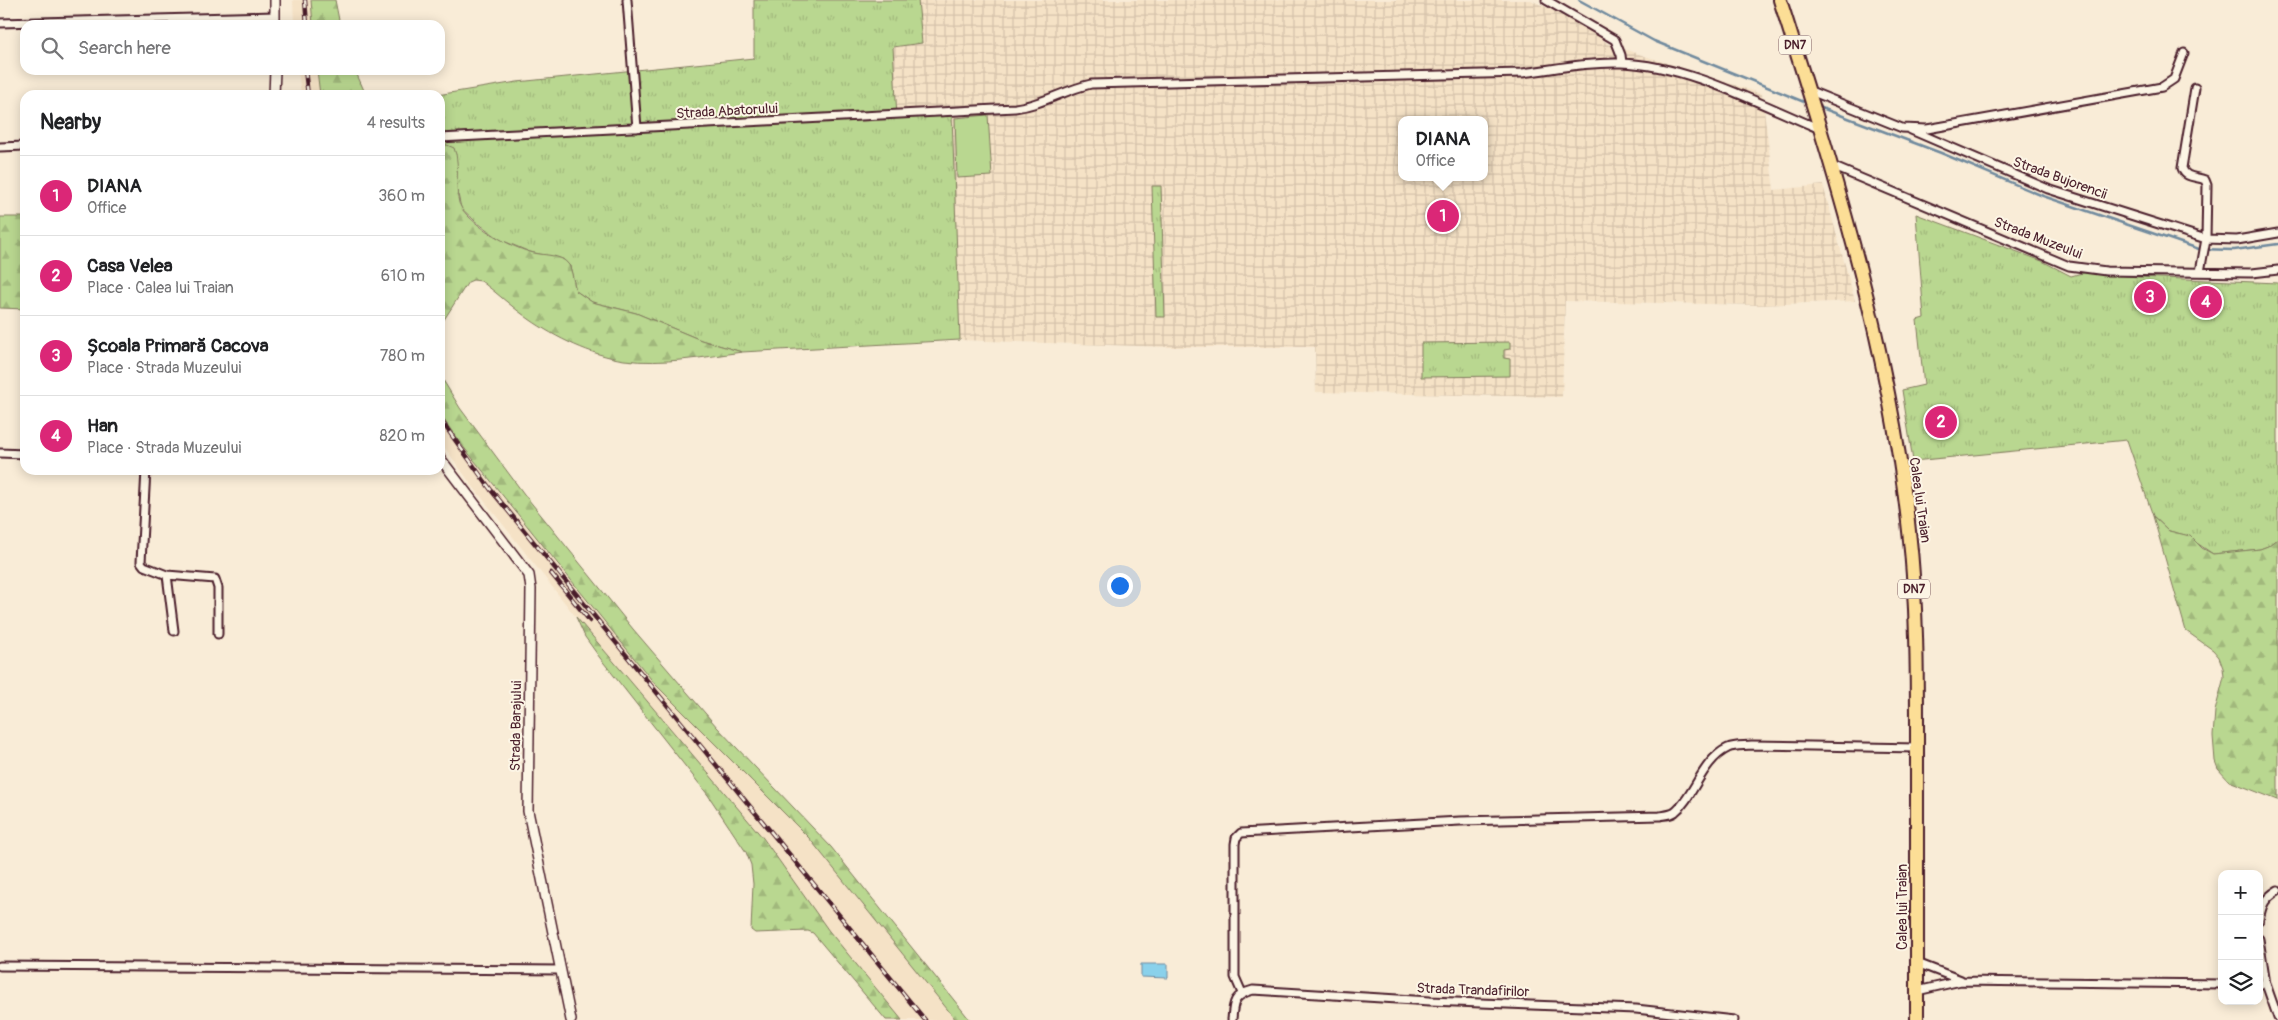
<!DOCTYPE html>
<meta charset="utf-8">
<style>
:root{--surface:#fff;--page:#f6f6f6;--text:#202124;--muted:#757577;--line:#e0e0e0;--accent:#db2777}
body{margin:0;font-family:Pangolin,sans-serif;background:var(--page);color:var(--text)}
.controls{position:absolute;right:15px;bottom:15px;display:grid;overflow:hidden;border-radius:10px;box-shadow:0 2px 12px #0003}
.controls button{width:45px;height:45px;display:grid;place-items:center;padding:0;border:0;border-bottom:1px solid var(--line);background:var(--surface);color:var(--text);font:25px sans-serif}
.you{position:absolute;left:1119px;top:585px;width:18px;height:18px;margin:-12px;border:4px solid #fff;border-radius:50%;background:#1a73e8;box-shadow:0 0 0 8px #1a73e833}
.badge{display:grid;place-items:center;width:32px;height:32px;border-radius:50%;background:var(--accent);color:#fff;font-size:16px;font-weight:700}
.pin{position:absolute;translate:-50% -50%;border:2px solid #fff;box-shadow:0 1px 5px #0006}
.popup{position:absolute;left:1398px;top:116px;width:90px;height:65px;box-sizing:border-box;display:grid;place-content:center;border-radius:10px;background:var(--surface);filter:drop-shadow(0 1px 4px #0005);font-size:16px;white-space:nowrap;color:var(--muted)}
.popup b{font-size:19px;color:var(--text)}
.popup::after{content:'';position:absolute;left:50%;top:100%;margin-left:-10px;border:10px solid transparent;border-top-color:var(--surface)}
.list{margin:0;padding:0;list-style:none}
h2{display:flex;justify-content:space-between;align-items:center;height:65px;margin:0;padding:0 20px;font-size:21px}
h2 small{font-size:16px;font-weight:400;color:var(--muted)}
.list li{display:grid;grid-template-columns:32px 1fr auto;gap:15px;align-items:center;box-sizing:border-box;height:80px;padding:0 20px;border-top:1px solid var(--line)}
.list b{display:block;font-size:19px;white-space:nowrap}
.list p{margin:0;font-size:16px;white-space:nowrap;color:var(--muted)}
.list em{font-size:16px;font-style:normal;color:var(--muted)}
.icon{flex:none;width:28px;height:28px;fill:none;stroke:currentColor;stroke-width:2;stroke-linecap:round;stroke-linejoin:round}
.map{position:relative;flex:none;width:2278px;height:1020px;overflow:hidden}
.search{position:absolute;background:var(--surface);box-shadow:0 2px 12px #0003;left:20px;top:20px;width:425px;height:55px;display:flex;align-items:center;gap:12px;box-sizing:border-box;padding:0 18px;border-radius:15px;color:var(--muted);font-size:19px}
.panel{position:absolute;background:var(--surface);box-shadow:0 2px 12px #0003;left:20px;top:90px;width:425px;height:385px;border-radius:15px}
.map>svg:first-child{display:block}
.built{fill:#f5e2c6}
.industrial{fill:url(#industrial-grid);fill-rule:evenodd}
.grass{fill:url(#grass-tufts);stroke:#827b5e}
.forest{fill:url(#forest-firs);stroke:#827b5e}
.pitch{fill:#b9d790;stroke:#827b5e}
.water{fill:#8ad1eb;stroke:#708a9e}
.lines{fill:none;stroke-linecap:round;stroke-linejoin:round}
.stream{stroke:#708a9e;stroke-width:2.5}
.minor-casing{stroke:#4a1f2b;stroke-width:11}
.tertiary-casing{stroke:#4a1f2b;stroke-width:12}
.trunk-casing{stroke:#4a1f2b;stroke-width:16}
.minor{stroke:#fcf5e5;stroke-width:7}
.tertiary{stroke:#fcf5e5;stroke-width:9}
.trunk{stroke:#fcde96;stroke-width:12}
.rail-casing{stroke:#4a1f2b;stroke-width:4.5}
.rail{stroke:#fcf5e5;stroke-width:2.5;stroke-dasharray:8;stroke-linecap:butt}
.labels{text-anchor:middle;dominant-baseline:central;stroke-width:4;stroke-linejoin:round;paint-order:stroke}
.shield{fill:#fcf5e5;stroke:#7f5f63;stroke-width:1}
.shield-label{font-size:12px;font-weight:bold;fill:#4a1f2b}
.street-label{font-size:14px;fill:#4a1f2b;stroke:#fcf5e5}
</style>
<div class="map">
<svg width="2278" height="1020" viewBox="0 0 2278 1020">
<defs>
<pattern id="industrial-grid" width="8" height="8" patternUnits="userSpaceOnUse" patternTransform="scale(1.25)"><rect width="8" height="8" fill="#f5e2c6"/><path d="M0 4h8M4 0v8" fill="none" stroke="#d4c1aa"/></pattern>
<pattern id="grass-tufts" width="24" height="20" patternUnits="userSpaceOnUse" patternTransform="scale(1.25)"><rect width="24" height="20" fill="#b9d790"/><path d="M3 7l-1-3M5 7V3M7 7l1-3M15 17l-1-3M17 17v-4M19 17l1-3" fill="none" stroke="#a1b87c"/></pattern>
<pattern id="forest-firs" width="22" height="20" patternUnits="userSpaceOnUse" patternTransform="scale(1.25)"><rect width="22" height="20" fill="#b9d790"/><path d="M5 1l3.5 6h-7zM16 11l3.5 6h-7z" fill="#a1b87c"/></pattern>
</defs>
<rect width="100%" height="100%" fill="#f9ecd7"/>
<filter id="ink" filterUnits="userSpaceOnUse"><feTurbulence type="fractalNoise" baseFrequency=".02" numOctaves="2"/><feDisplacementMap in="SourceGraphic" scale="10" xChannelSelector="R" yChannelSelector="G"/><feConvolveMatrix kernelMatrix="1 2 1 2 8 2 1 2 1" color-interpolation-filters="sRGB"/></filter>
<g filter="url(#ink)">
<path class="built" d="M293 0H311L313 25H294Z
M298 70H317L320 95H301Z
M440 414 484 474 655 684 809 838 956 1020H902L829 931 763 838 576 617 471 484 440 441Z"/>
<path class="industrial" d="M918 0H1531L1585 26 1608 44 1762 94 1774 190 1823 185 1855 301 1760 305 1565 301 1562 397 1316 392 1315 347H1168L960 340 952 115 897 118 893 47 922 43ZM1402 120H1484V177H1402Z"/>
<path class="grass" d="M754 0H918L922 43 893 47 897 117 952 115 960 340 742 352 701 340 636 313 592 302 576 291 570 266 563 259 530 252 501 240 475 221 461 208 447 145 440 146V95H437L517 82 754 58Z
M1152 186H1161L1165 317H1156Z
M1916 214 2042 261 2071 276 2086 272 2138 277 2278 283V538L2268 546 2260 549 2213 554 2185 535 2169 531 2153 516 2127 440 1913 461 1902 390 1924 385 1917 320 1924 318Z
M1510 342V349L1504 350V358L1510 359V376L1421 377V343Z"/>
<path class="forest" d="M311 0H335L340 25H313Z
M317 70H355L366 95H320Z
M447 145 454 148C462 166 452 195 462 209 475 227 509 246 530 252 542 256 561 253 569 265 572 270 574 285 576 291L592 302 636 313 701 340 742 352C704 357 663 365 624 360 591 355 556 338 529 319 513 308 497 293 481 281L473 280 468 282 440 326V146Z
M0 217H25V309L0 308Z
M440 375 460 408 524 494 633 629 717 727 831 847 970 1020H956L809 838 655 684 457 439 440 414Z
M2153 516 2169 531 2190 536 2202 548 2213 554 2260 549 2268 546 2278 538V800L2229 781 2218 769 2215 761 2213 736 2215 711 2224 677 2223 668 2219 657 2213 650 2186 631Z
M576 617 763 838 829 931 902 1020H886L813 933 808 931 755 933 751 930 753 884 751 865 746 852 708 795 600 658 585 637Z"/>
<path class="pitch" d="M988 115 992 176 957 178 955 118Z"/>
<path class="water" d="M1141 964H1168V978L1141 977Z"/>
<g class="lines">
<path class="stream" d="M1579 0 1654 41 1809 104
M1819 107 1941 153 2043 196 2199 249 2234 250 2278 244"/>
<defs>
<path id="minor" d="M627 0 637 128
M1546 0 1615 40 1621 55 1622 63
M0 23 275 16
M2195 88 2182 168C2186 179 2196 176 2205 180L2207 185 2206 239 2200 272
M1808 90 1902 128 1927 129 2162 87 2174 79 2184 53
M1911 130 2048 189 2206 239 2237 240 2278 233
M440 138 1015 108C1042 105 1064 90 1091 84L1522 73C1555 69 1587 62 1621 63 1688 65 1759 104 1820 129
M0 147 25 146
M1832 166 2069 266 2106 271 2252 273 2278 270
M0 453 25 454
M146 470 141 562 144 566 167 575 215 579 218 588V634
M167 575 174 631
M2259 920C2262 904 2265 898 2278 890
M2259 939 2266 984
M1917 963 1961 980
M0 966 560 970
M2259 984H2266L2278 1018
M1917 991 1961 981 2222 984
M1242 993 1235 977V844L1236 838 1241 833 1460 821 1660 816C1665 815 1671 815 1675 812 1694 797 1702 760 1728 748 1735 745 1744 746 1752 745L1917 748
M1232 1020C1233 1002 1234 995 1253 990L1430 1001 1636 1009 1734 1020"/>
<path id="tertiary" d="M275 25V0
M274 95 275 70
M440 458 529 575 531 589 528 811 571 1020"/>
<path id="trunk" d="M1780 0C1835 174 1890 349 1909 531 1918 610 1917 690 1917 770 1917 853 1917 937 1917 1020"/>
</defs>
<use href="#minor" class="minor-casing"/>
<use href="#tertiary" class="tertiary-casing"/>
<use href="#trunk" class="trunk-casing"/>
<use href="#minor" class="minor"/>
<use href="#tertiary" class="tertiary"/>
<use href="#trunk" class="trunk"/>
<defs>
<path id="rail" d="M305 0 307 25
M305 70 308 95
M440 419 491 490 925 1020
M551 573 590 621"/>
</defs>
<use href="#rail" class="rail-casing"/>
<use href="#rail" class="rail"/>
</g>
</g>
<g class="labels">
<g class="shield">
<rect x="1779" y="35.5" width="32" height="19" rx="4"/>
<rect x="1898" y="579.5" width="32" height="19" rx="4"/>
</g>
<g class="shield-label">
<text x="1795" y="45">DN7</text>
<text x="1914" y="589">DN7</text>
</g>
<g class="street-label">
<text transform="translate(727 111) rotate(-3)">Strada Abatorului</text>
<text transform="translate(2060 178) rotate(20)">Strada Bujorencii</text>
<text transform="translate(2038 238) rotate(21)">Strada Muzeului</text>
<text transform="translate(1920 500) rotate(82)">Calea lui Traian</text>
<text transform="translate(516 726) rotate(-89)">Strada Barajului</text>
<text transform="translate(1902 907) rotate(-90)">Calea lui Traian</text>
<text transform="translate(1473 990) rotate(2)">Strada Trandafirilor</text>
</g>
</g>
</svg>
<div class="controls">
<button>+</button>
<button>−</button>
<button><svg class="icon" aria-label="layers" viewBox="0 0 24 24"><path d="M12 4l9 5-9 5-9-5zM3 14l9 5 9-5"/></svg></button>
</div>
<div class="you"></div>
<div class="pin badge" style="left:1443px;top:216px">1</div>
<div class="popup"><b>DIANA</b>Office</div>
<div class="pin badge" style="left:1941px;top:422px">2</div>
<div class="pin badge" style="left:2150px;top:297px">3</div>
<div class="pin badge" style="left:2206px;top:302px">4</div>
<div class="search"><svg class="icon" aria-label="search" viewBox="0 0 24 24"><circle cx="10" cy="10" r="6"/><path d="M15 15l6 6"/></svg>Search here</div>
<section class="panel">
<h2>Nearby<small>4 results</small></h2>
<ul class="list">
<li><span class="badge">1</span><div><b>DIANA</b><p>Office</p></div><em>360 m</em></li>
<li><span class="badge">2</span><div><b>Casa Velea</b><p>Place · Calea lui Traian</p></div><em>610 m</em></li>
<li><span class="badge">3</span><div><b>Școala Primară Cacova</b><p>Place · Strada Muzeului</p></div><em>780 m</em></li>
<li><span class="badge">4</span><div><b>Han</b><p>Place · Strada Muzeului</p></div><em>820 m</em></li>
</ul>
</section>
</div>
